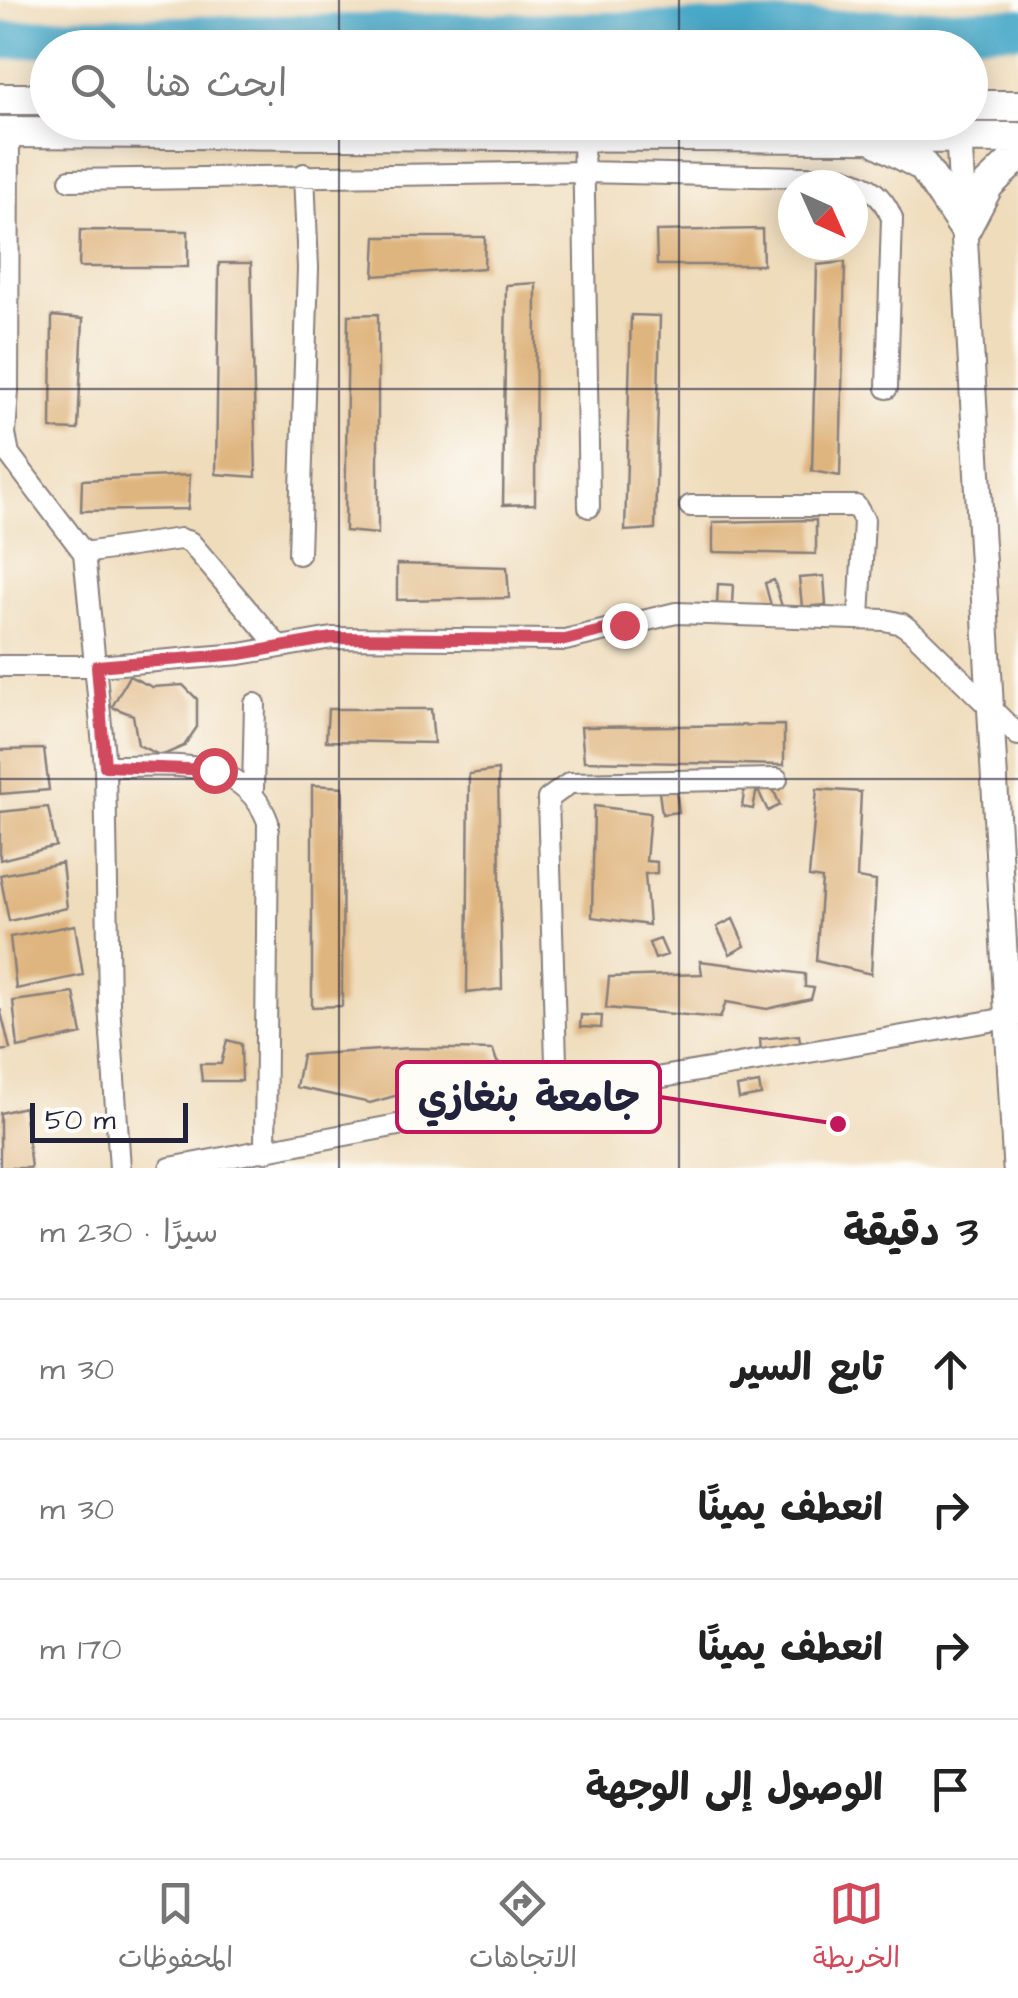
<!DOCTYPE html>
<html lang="ar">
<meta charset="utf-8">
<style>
:root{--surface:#fff;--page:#f2f2f2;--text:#222;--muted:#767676;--line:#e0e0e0;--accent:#d1495b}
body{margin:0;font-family:"Architects Daughter","Playpen Sans Arabic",sans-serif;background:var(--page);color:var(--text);direction:rtl}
.compass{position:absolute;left:778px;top:170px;width:90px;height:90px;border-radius:50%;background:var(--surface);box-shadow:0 5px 25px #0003;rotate:135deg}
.scale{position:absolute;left:30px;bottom:25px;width:158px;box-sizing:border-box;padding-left:10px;border:5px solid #22223b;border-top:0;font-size:28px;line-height:35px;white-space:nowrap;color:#22223b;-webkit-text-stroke:8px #fdfcf7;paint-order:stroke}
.stop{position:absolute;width:30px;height:30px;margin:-22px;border:8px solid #d1495b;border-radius:50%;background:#fff}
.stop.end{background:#d1495b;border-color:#fff;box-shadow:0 2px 10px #0008}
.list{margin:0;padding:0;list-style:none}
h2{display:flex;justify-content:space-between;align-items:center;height:130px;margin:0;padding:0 40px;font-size:42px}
h2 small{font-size:32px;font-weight:400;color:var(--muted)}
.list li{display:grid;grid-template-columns:65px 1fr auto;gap:30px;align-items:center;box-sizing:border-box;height:140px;padding:0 40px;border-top:2px solid var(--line)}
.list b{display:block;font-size:38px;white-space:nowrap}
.list em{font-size:32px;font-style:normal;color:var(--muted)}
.icon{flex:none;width:55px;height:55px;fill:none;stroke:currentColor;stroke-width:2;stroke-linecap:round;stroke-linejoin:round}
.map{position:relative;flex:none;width:1018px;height:1168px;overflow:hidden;direction:ltr}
.search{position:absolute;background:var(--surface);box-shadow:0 5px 25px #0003;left:30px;right:30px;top:30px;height:110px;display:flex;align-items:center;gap:25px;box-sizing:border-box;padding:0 35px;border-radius:55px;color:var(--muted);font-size:38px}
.sheet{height:690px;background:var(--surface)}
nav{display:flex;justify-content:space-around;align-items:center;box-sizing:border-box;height:140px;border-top:2px solid var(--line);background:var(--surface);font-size:28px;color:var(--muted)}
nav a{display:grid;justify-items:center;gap:5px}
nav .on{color:var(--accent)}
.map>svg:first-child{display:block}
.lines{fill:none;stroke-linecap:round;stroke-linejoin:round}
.river{stroke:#49a9c8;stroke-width:38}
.building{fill:#dfb57f}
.minor-casing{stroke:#887f7b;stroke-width:24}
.tertiary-casing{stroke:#887f7b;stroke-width:29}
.secondary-casing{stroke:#887f7b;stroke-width:34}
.minor{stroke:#fff;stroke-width:20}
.tertiary{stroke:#fff;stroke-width:25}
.secondary{stroke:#fff;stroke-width:30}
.route{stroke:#d1495b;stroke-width:12}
.grid{fill:none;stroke:#22223b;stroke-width:2.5;stroke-opacity:0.55}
.leader{fill:none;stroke:#c2185b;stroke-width:4}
.callout-dot{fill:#c2185b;stroke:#fdfcf7;stroke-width:4}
.callout{fill:#fdfcf7;stroke:#c2185b;stroke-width:4}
.callout-label{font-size:40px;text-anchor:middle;font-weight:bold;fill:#22223b}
</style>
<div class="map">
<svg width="1018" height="1168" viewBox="0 0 1018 1168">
<rect width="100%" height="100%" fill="#fdfcf7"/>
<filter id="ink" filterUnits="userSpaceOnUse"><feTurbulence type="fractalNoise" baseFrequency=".01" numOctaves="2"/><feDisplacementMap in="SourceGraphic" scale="20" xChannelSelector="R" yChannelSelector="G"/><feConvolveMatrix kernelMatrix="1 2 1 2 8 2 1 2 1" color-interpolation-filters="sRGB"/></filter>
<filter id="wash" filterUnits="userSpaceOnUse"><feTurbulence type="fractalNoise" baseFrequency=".0048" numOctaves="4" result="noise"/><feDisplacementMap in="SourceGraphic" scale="40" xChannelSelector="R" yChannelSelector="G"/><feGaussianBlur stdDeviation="2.25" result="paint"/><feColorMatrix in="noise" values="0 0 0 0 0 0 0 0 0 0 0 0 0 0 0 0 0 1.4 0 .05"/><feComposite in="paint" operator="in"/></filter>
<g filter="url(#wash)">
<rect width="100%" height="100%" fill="#efdcbb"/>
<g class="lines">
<path class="river" d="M0 41 63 36 1018 27"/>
</g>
<g id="blocks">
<path class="building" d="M762 229 763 265H657L656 231Z
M80 230 188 231V267H79Z
M376 237H485L484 268 374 276Z
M845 262 840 476 812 471 817 265Z
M219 263H251L256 477 216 474Z
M536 283 535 504 503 505 506 285Z
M378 314V534L345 531 348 315Z
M631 315 660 316 655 529 625 531Z
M52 316 83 319 78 430 51 429Z
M190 475 188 509 81 511 82 480Z
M816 520V554L713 552V522Z
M397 564 507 567 509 598 397 600Z
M824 576 826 605 802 607 799 578Z
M774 580 783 610 773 613 765 583Z
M718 584 733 585 732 605H717Z
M129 676 152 687 183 685 197 699V727L184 746 161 756 138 745 133 715 112 707Z
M328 709H431L434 743 326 741Z
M784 725V765L584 761 581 727Z
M44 749 49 790 0 794V750Z
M498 770 502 989 467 993 469 774Z
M770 782 780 805 768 811 757 788Z
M312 785 343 787 342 1006 312 1007Z
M745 786 757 788 753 809 742 807Z
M817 789 861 792 857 878 876 881 871 974 816 961 822 879 809 877Z
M676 790 679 812 662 814 659 792Z
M594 806 650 813 646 861 657 862V873L645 874 649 925 592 917Z
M48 807 56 846 0 860V812Z
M62 863 67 908 9 921 0 875Z
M733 919 745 946 730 954 717 927Z
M75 925 83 975 16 989 10 937Z
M660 939 667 955 655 959 649 943Z
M700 961 805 974V987L814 988 811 999 767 1009 726 1002 720 1018 606 1008 609 977 702 974Z
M74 993 82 1034 18 1048 13 1001Z
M0 1008 10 1049 0 1051Z
M581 1015 602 1016 601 1028 580 1027Z
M799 1035 801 1048 761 1052 760 1039Z
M227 1040 241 1044 242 1081H202L200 1064H221Z
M411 1048 493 1050 497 1062 506 1066 503 1075 460 1070 458 1089 416 1076V1090L370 1103 296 1087 302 1055Z
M759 1083 761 1095 739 1099 737 1087Z
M24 1107 31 1168H0V1113Z"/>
</g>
</g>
<g filter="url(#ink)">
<use href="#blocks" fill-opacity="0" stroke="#887f7b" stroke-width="2.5"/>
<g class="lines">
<defs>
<path id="minor" d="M583 135 589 507
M70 180 584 172 844 178C869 186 882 194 892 218L887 388
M8 391 5 434 9 454 84 553 105 766 109 1004 120 1168
M0 392 8 391 9 131
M690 506H856L864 520 859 619
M84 553 180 539 190 542 279 647
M299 554 308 268 304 174
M0 666H97L240 654 332 638 565 640 676 613 885 620 902 624 915 634 1018 735
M105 766C167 767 243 753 268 822L265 1152
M253 790 255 704
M557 1095 548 799 570 783 777 779
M170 1168 557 1095 1008 1018"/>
<path id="tertiary" d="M958 122 1016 1168"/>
<path id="secondary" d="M0 99H48
M970 106H1018
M0 132 1018 138
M879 142 923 166 965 229
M965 229 988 185 1018 156"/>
</defs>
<use href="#minor" class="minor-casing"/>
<use href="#tertiary" class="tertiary-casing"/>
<use href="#secondary" class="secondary-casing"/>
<use href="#minor" class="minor"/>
<use href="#tertiary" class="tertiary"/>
<use href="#secondary" class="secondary"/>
</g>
</g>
<g class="lines" filter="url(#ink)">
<path class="route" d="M214 770 105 766 97 666 240 654 332 638 565 640 624 625"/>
</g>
<path class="grid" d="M339 0V48M679 0V48M339 122V1168M679 122V1168M0 389H1018M0 779H1018"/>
<path class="leader" d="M838 1124L660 1097"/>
<circle class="callout-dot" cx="838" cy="1124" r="10"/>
<rect class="callout" x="397" y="1062" width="263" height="70" rx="10"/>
<g class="callout-label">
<text x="529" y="1111">جامعة بنغازي</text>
</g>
</svg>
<svg class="compass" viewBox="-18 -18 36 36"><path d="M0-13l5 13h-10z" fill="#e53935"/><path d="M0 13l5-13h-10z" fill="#767676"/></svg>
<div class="scale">50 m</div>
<div class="stop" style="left:214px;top:770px"></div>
<div class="stop end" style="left:624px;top:625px"></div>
<div class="search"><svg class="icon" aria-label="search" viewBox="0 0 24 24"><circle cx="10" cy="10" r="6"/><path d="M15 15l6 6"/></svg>ابحث هنا</div>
</div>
<section class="sheet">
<h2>3 دقيقة<small>سيرًا · 230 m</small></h2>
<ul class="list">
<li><svg class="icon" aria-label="ahead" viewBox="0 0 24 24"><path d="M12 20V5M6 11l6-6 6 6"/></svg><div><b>تابع السير</b></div><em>30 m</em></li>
<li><svg class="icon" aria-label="right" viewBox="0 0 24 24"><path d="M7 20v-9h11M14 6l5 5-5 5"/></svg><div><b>انعطف يمينًا</b></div><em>30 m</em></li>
<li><svg class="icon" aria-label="right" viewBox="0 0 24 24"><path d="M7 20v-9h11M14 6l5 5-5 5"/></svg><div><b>انعطف يمينًا</b></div><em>170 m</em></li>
<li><svg class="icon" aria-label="arrive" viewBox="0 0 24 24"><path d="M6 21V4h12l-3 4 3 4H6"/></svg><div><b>الوصول إلى الوجهة</b></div></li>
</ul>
</section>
<nav>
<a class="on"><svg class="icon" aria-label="map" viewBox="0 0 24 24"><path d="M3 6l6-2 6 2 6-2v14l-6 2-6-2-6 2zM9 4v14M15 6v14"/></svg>الخريطة</a>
<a><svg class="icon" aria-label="directions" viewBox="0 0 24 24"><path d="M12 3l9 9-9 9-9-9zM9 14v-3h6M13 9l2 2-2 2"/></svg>الاتجاهات</a>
<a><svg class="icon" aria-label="saved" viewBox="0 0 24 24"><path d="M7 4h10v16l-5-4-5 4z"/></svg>المحفوظات</a>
</nav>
